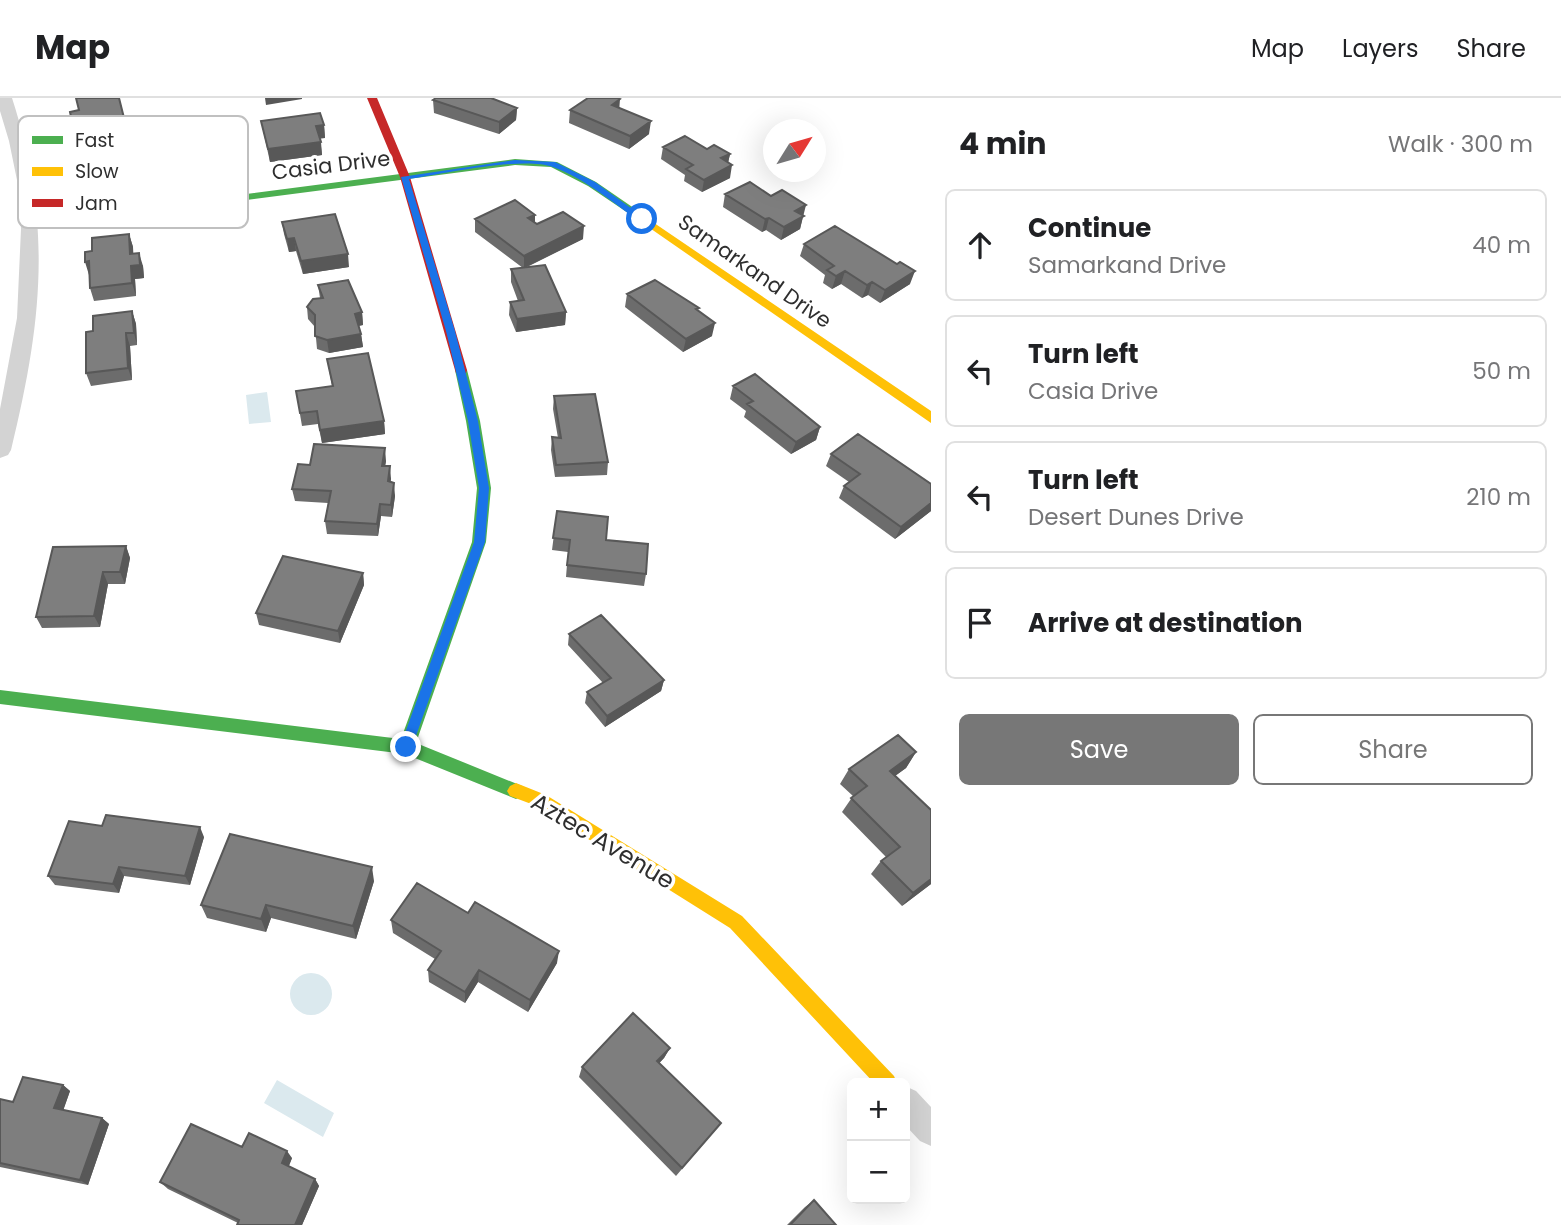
<!DOCTYPE html>
<meta charset="utf-8">
<style>
:root{--surface:#fff;--page:#f2f2f2;--text:#202124;--muted:#757577;--line:#e0e0e0;--accent:#777}
body{margin:0;font-family:Poppins,sans-serif;background:var(--page);color:var(--text)}
.controls{position:absolute;right:21px;bottom:21px;display:grid;overflow:hidden;border-radius:10px;box-shadow:0 7px 28px #0002}
.controls button{width:63px;height:63px;display:grid;place-items:center;padding:0;border:0;border-bottom:2px solid var(--line);background:var(--surface);color:var(--text);font:35px sans-serif}
.compass{position:absolute;left:763px;top:21px;width:63px;height:63px;border-radius:50%;background:var(--surface);box-shadow:0 7px 28px #0002;rotate:53deg}
.stop{position:absolute;width:21px;height:21px;margin:-16px;border:5px solid #1a73e8;border-radius:50%;background:#fff}
.stop.end{background:#1a73e8;border-color:#fff;box-shadow:0 2px 7px #0008}
.list{margin:0;padding:0;list-style:none}
h2{display:flex;justify-content:space-between;align-items:center;height:91px;margin:0;padding:0 28px;font-size:30px}
h2 small{font-size:23px;font-weight:400;color:var(--muted)}
.list li{display:grid;grid-template-columns:46px 1fr auto;gap:21px;align-items:center;box-sizing:border-box;height:112px;margin:0 14px 14px;padding:0 14px;border:2px solid var(--line);border-radius:10px}
.list b{display:block;font-size:26px;white-space:nowrap}
.list p{margin:0;font-size:23px;white-space:nowrap;color:var(--muted)}
.list em{font-size:23px;font-style:normal;color:var(--muted)}
.actions{display:flex;gap:14px;padding:21px 28px}
.actions a{flex:1;padding:16px 0;border:2px solid var(--accent);border-radius:10px;text-align:center;font-size:24px;color:var(--accent)}
.actions .main{background:var(--accent);color:#fff}
.icon{flex:none;width:38px;height:38px;fill:none;stroke:currentColor;stroke-width:2;stroke-linecap:round;stroke-linejoin:round}
.map{position:relative;flex:none;width:931px;height:1127px;overflow:hidden}
header{display:flex;align-items:center;gap:42px;box-sizing:border-box;height:98px;padding:0 35px;background:var(--surface);border-bottom:2px solid var(--line)}
header strong{font-size:33px}
nav{display:flex;gap:38px;margin-inline-start:auto;font-size:24px}
main{display:flex}
aside{flex:1;background:var(--surface)}
.map>svg:first-child{display:block}
.water{fill:#dbe9ee}
.lines{fill:none;stroke-linecap:round;stroke-linejoin:round}
.street{fill:#d3d3d3;fill-rule:evenodd}
.fast{fill:#4caf50;fill-rule:evenodd}
.slow{fill:#ffc107;fill-rule:evenodd}
.jam{fill:#c62828;fill-rule:evenodd}
.wall{fill:#6c6c6c}
.shaded-wall{fill:#585858}
.building{fill:#7e7e7e;stroke:#585858;stroke-width:2}
.route{fill:#1a73e8}
.labels{text-anchor:middle;dominant-baseline:central;stroke-width:7;stroke-linejoin:round;paint-order:stroke}
.far-street-label{font-size:21px;fill:#2e2e2e;stroke:#fff}
.street-label{font-size:24px;fill:#2e2e2e;stroke:#fff}
.key{fill:#fff;stroke:#c0c0c0;stroke-width:2}
.key-label{font-size:19px;fill:#2e2e2e}
</style>
<header>
<strong>Map</strong>
<nav><a>Map</a><a>Layers</a><a>Share</a></nav>
</header>
<main>
<div class="map">
<svg width="931" height="1127" viewBox="0 0 931 1127">
<rect width="100%" height="100%" fill="#fff"/>
<path class="water" d="M267 294 271 324 249 326 246 297Z
M290 896a21 21 0 1 1 42 0a21 21 0 1 1-42 0Z
M277 982 334 1015 323 1039 264 1005Z"/>
<g class="lines">
<path class="street" d="M0 0H12C53 127 42 225 11 352L8 357 0 360V311L17 220 21 131 18 87 9 43 0 13Z
M905 988 916 993 931 1009V1048L920 1043 905 1027Z"/>
<path class="fast" d="M515 61 557 64 596 84 641 115 631 117 588 88 551 69 515 67 32 130 26 127 32 124Z
M461 268 467 272 480 323 491 390 486 444 416 645 522 688 525 693 522 698 516 701 405 656 0 606V592L401 641 472 444 477 390 466 323 455 272Z"/>
<path class="slow" d="M635 112 931 313V325L631 117V113Z
M516 685 546 697 742 818 894 978 897 985H874L730 830 534 707 510 698 507 693 510 688Z"/>
<path class="jam" d="M367 0H377L410 79 467 272 466 275H456L455 272 400 79Z"/>
</g>
<path class="wall" d="M433 2 517 10 516 22 499 36 434 15Z
M619 10 649 36 629 51 569 25 570 12Z
M261 23 324 27 325 40H320L322 57 270 64Z
M663 49 707 51 730 56 728 65 730 80 702 94 684 83 685 77 661 61Z
M725 96 803 118 800 131 781 142 766 132 762 134 723 109Z
M535 117V125L537 126 583 141 527 169 566 214 565 227 516 234 509 217 510 204 518 203 511 184V171L523 170 475 134V121Z
M282 124 349 169 303 176 296 153 289 154 284 136Z
M129 136 133 149V156L143 168 144 180 135 181 136 198 94 203 90 190 92 153Z
M804 146 910 186 880 205 868 197 862 200 841 186 832 191 823 185 825 177 800 158Z
M318 187 362 214 363 227 359 228 361 236 363 249 329 255 317 251 315 229 308 221 307 209 320 200Z
M627 196 699 210 698 213 712 238 683 254 625 209Z
M132 213 136 226 137 247 130 248 132 282 91 288 86 275 93 233Z
M327 261 384 323 385 336 322 345 318 326 302 328 296 293 332 288Z
M733 288 820 329 816 342 791 356 744 319 746 313 730 301Z
M554 298 608 364 607 377 555 379 551 352 552 339 558 340 553 311Z
M831 356 931 386V413L895 441 839 400 844 388 849 384 826 368Z
M386 363 385 368 391 381 390 384 395 398 392 419 381 418 378 438 327 436 325 423 328 405 295 403 292 391 310 367Z
M557 413 606 442 646 476 644 488 566 479 568 454 552 452Z
M126 448 130 460 125 486H108L100 529 42 530 36 519Z
M363 475 364 487 340 545 259 527 256 515Z
M569 536 664 582 661 593 605 629 585 605 587 594 603 585 568 547Z
M916 654 906 670 895 678 931 712V786L902 808 871 776 881 763 886 759 842 714 853 698 840 686 849 671Z
M102 728 204 739 190 787 124 778 119 795 55 787 48 778Z
M374 783 356 841 271 820 266 834 207 820 201 807Z
M468 815 557 865 528 914 478 884 465 905 429 884 428 872 435 861 393 835 391 822Z
M670 950 664 960 659 965 721 1025 676 1078 579 979 582 969Z
M63 987 70 993 63 1012 102 1020 109 1026 88 1087 0 1069V1001L13 1004Z
M242 1049 292 1060 289 1068 315 1081 319 1088 302 1127H237L238 1125 168 1091 160 1084Z
M814 1102 836 1127H787L805 1109Z"/>
<path class="shaded-wall" d="M265 0H302V1L266 7Z
M620 1 619 14 612 7Z
M517 10 516 22 499 36V24Z
M124 20 127 32 77 41 73 28Z
M651 23 649 36 629 51 630 38Z
M324 27 325 40 318 41 316 28Z
M321 44 322 57 270 64 268 51Z
M730 56 727 69 721 60Z
M732 67 730 80 702 94 704 82Z
M154 69 157 82 91 93 87 80Z
M806 107 800 131 781 142 784 129 795 113Z
M535 117V130L528 120Z
M769 120 766 132 762 134 765 121Z
M584 128 583 141 524 170V158Z
M129 136 133 149 134 168 139 155 143 168 144 180 135 181 136 198 132 185Z
M294 140 296 153 289 154 287 141Z
M348 156 349 169 303 176 301 163Z
M89 163V177L85 164Z
M845 173 841 186 832 191 836 178Z
M915 173 910 186 880 205 885 192Z
M872 184 868 197 862 200 867 187Z
M132 213 136 226 137 247 134 235Z
M362 214 363 227 356 228 355 216Z
M566 214 565 227 516 234 517 221Z
M715 225 712 238 683 254 686 241Z
M126 235 130 248 132 282 128 270Z
M361 236 363 249 329 255 327 242Z
M384 323 385 336 322 345 320 332Z
M820 329 816 342 791 356 796 344Z
M385 350 386 363 383 380 382 368Z
M390 368 391 381 389 395 388 383Z
M394 385 395 398 392 419 391 407Z
M931 405V413L895 441 901 429Z
M380 406 381 418 378 438 377 426Z
M126 448 130 460 125 486 120 474Z
M103 474 108 486 100 529 94 518Z
M363 475 364 487 340 545 338 533Z
M664 582 661 593 605 629 607 618Z
M916 654 906 670 881 688 890 673Z
M200 729 204 739 190 787 185 778Z
M119 769 124 778 119 795 113 786Z
M372 769 374 783 356 841 353 828Z
M931 781V786L902 808 913 795Z
M266 807 271 820 266 834 261 821Z
M559 853 557 865 528 914 530 902Z
M479 872 478 884 465 905V894Z
M670 950 664 960 652 973 657 963Z
M63 987 70 993 62 1016 54 1010Z
M102 1020 109 1026 88 1087 80 1082Z
M287 1053 292 1060 287 1072 282 1065Z
M315 1081 319 1088 302 1127H295Z"/>
<path class="building" d="M76 0H119L124 20 73 28 70 14 79 12Z
M436 0H491L517 10 499 24 433 2Z
M588 0H618L620 1 612 7 651 23 630 38 570 12Z
M320 15 324 27 316 28 321 44 268 51 261 23Z
M685 38 707 51 714 47 730 56 721 60 732 67 704 82 686 71 693 67 663 49Z
M750 84 771 98 782 92 806 107 795 113 804 118 784 129 769 120 765 121 725 96Z
M515 102 535 117 528 120 537 126 563 114 584 128 524 158 475 121Z
M335 116 348 156 301 163 294 140 287 141 282 124Z
M835 128 897 166 900 164 915 173 885 192 872 184 867 187 845 173 836 178 827 172 834 168 804 146Z
M129 136 130 156 139 155 140 167 131 168 132 185 90 190 89 163 85 164V154L92 153V140Z
M545 167 566 214 517 221 510 204 524 202 511 171Z
M348 182 362 214 355 216 361 236 327 242 315 238V217L307 209 313 201 323 200 318 187Z
M655 182 699 210 696 211 715 225 686 241 627 196Z
M132 213 134 235H126L128 270 86 275V234L93 233V218Z
M368 255 384 323 320 332 317 313 300 315 296 293 333 288 327 261Z
M755 276 820 329 796 344 747 306 753 303 733 288Z
M595 296 608 364 556 367 552 339 561 340 554 298Z
M858 336 931 386V405L901 429 844 388 860 376 831 356Z
M314 346 385 350 382 368H390L388 383 394 385 391 407 380 406 377 426 325 423 331 393 292 391 298 366 310 367Z
M557 413 608 419 606 442 648 446 646 476 567 467 570 442 553 440Z
M126 448 120 474H103L94 518 36 519 53 449Z
M283 458 363 475 338 533 256 515Z
M601 517 664 582 607 618 587 594 611 580 569 536Z
M898 637 916 654 890 673 931 712V781L913 795 881 763 900 749 851 700 867 688 849 671Z
M106 717 200 729 185 778 119 769 113 786 48 778 69 723 102 728Z
M230 736 372 769 353 828 266 807 261 821 201 807Z
M417 785 468 815 475 804 559 853 530 902 479 872 465 894 428 872 441 853 391 822Z
M633 915 670 950 657 963 721 1025 682 1070 582 969Z
M23 979 63 987 54 1010 102 1020 80 1082 0 1065V1001L13 1004Z
M191 1026 242 1049 249 1035 287 1053 282 1065 315 1081 295 1127H237L239 1122 160 1084Z
M814 1102 836 1127H790Z"/>
<path class="route" d="M515 62 555 64 595 84 646 121 639 123C612 104 584 80 553 69 522 58 444 76 409 81L455 233 478 323 489 390 485 444 412 649 406 654 400 649 474 444 479 390 468 323 446 233 401 79Z"/>
<g class="labels">
<g class="far-street-label">
<text transform="translate(331 67) rotate(-7)">Casia Drive</text>
<text transform="translate(755 173) rotate(35)">Samarkand Drive</text>
</g>
<g class="street-label">
<text transform="translate(603 743) rotate(31)">Aztec Avenue</text>
</g>
</g>
<rect x="18" y="18" width="230" height="112" rx="10" class="key"/>
<rect x="32" y="38" width="31" height="8" fill="#4caf50"/>
<rect x="32" y="69" width="31" height="9" fill="#ffc107"/>
<rect x="32" y="101" width="31" height="8" fill="#c62828"/>
<g class="key-label">
<text x="75" y="49">Fast</text>
<text x="75" y="80">Slow</text>
<text x="75" y="112">Jam</text>
</g>
</svg>
<div class="controls">
<button>+</button>
<button>−</button>
</div>
<svg class="compass" viewBox="-18 -18 36 36"><path d="M0-13l5 13h-10z" fill="#e53935"/><path d="M0 13l5-13h-10z" fill="#757577"/></svg>
<div class="stop" style="left:642px;top:121px"></div>
<div class="stop end" style="left:406px;top:649px"></div>
</div>
<aside>
<h2>4 min<small>Walk · 300 m</small></h2>
<ul class="list">
<li><svg class="icon" aria-label="ahead" viewBox="0 0 24 24"><path d="M12 20V5M6 11l6-6 6 6"/></svg><div><b>Continue</b><p>Samarkand Drive</p></div><em>40 m</em></li>
<li><svg class="icon" aria-label="left" viewBox="0 0 24 24"><path d="M17 20v-9H6M10 6l-5 5 5 5"/></svg><div><b>Turn left</b><p>Casia Drive</p></div><em>50 m</em></li>
<li><svg class="icon" aria-label="left" viewBox="0 0 24 24"><path d="M17 20v-9H6M10 6l-5 5 5 5"/></svg><div><b>Turn left</b><p>Desert Dunes Drive</p></div><em>210 m</em></li>
<li><svg class="icon" aria-label="arrive" viewBox="0 0 24 24"><path d="M6 21V4h12l-3 4 3 4H6"/></svg><div><b>Arrive at destination</b></div></li>
</ul>
<div class="actions"><a class="main">Save</a><a>Share</a></div>
</aside>
</main>
